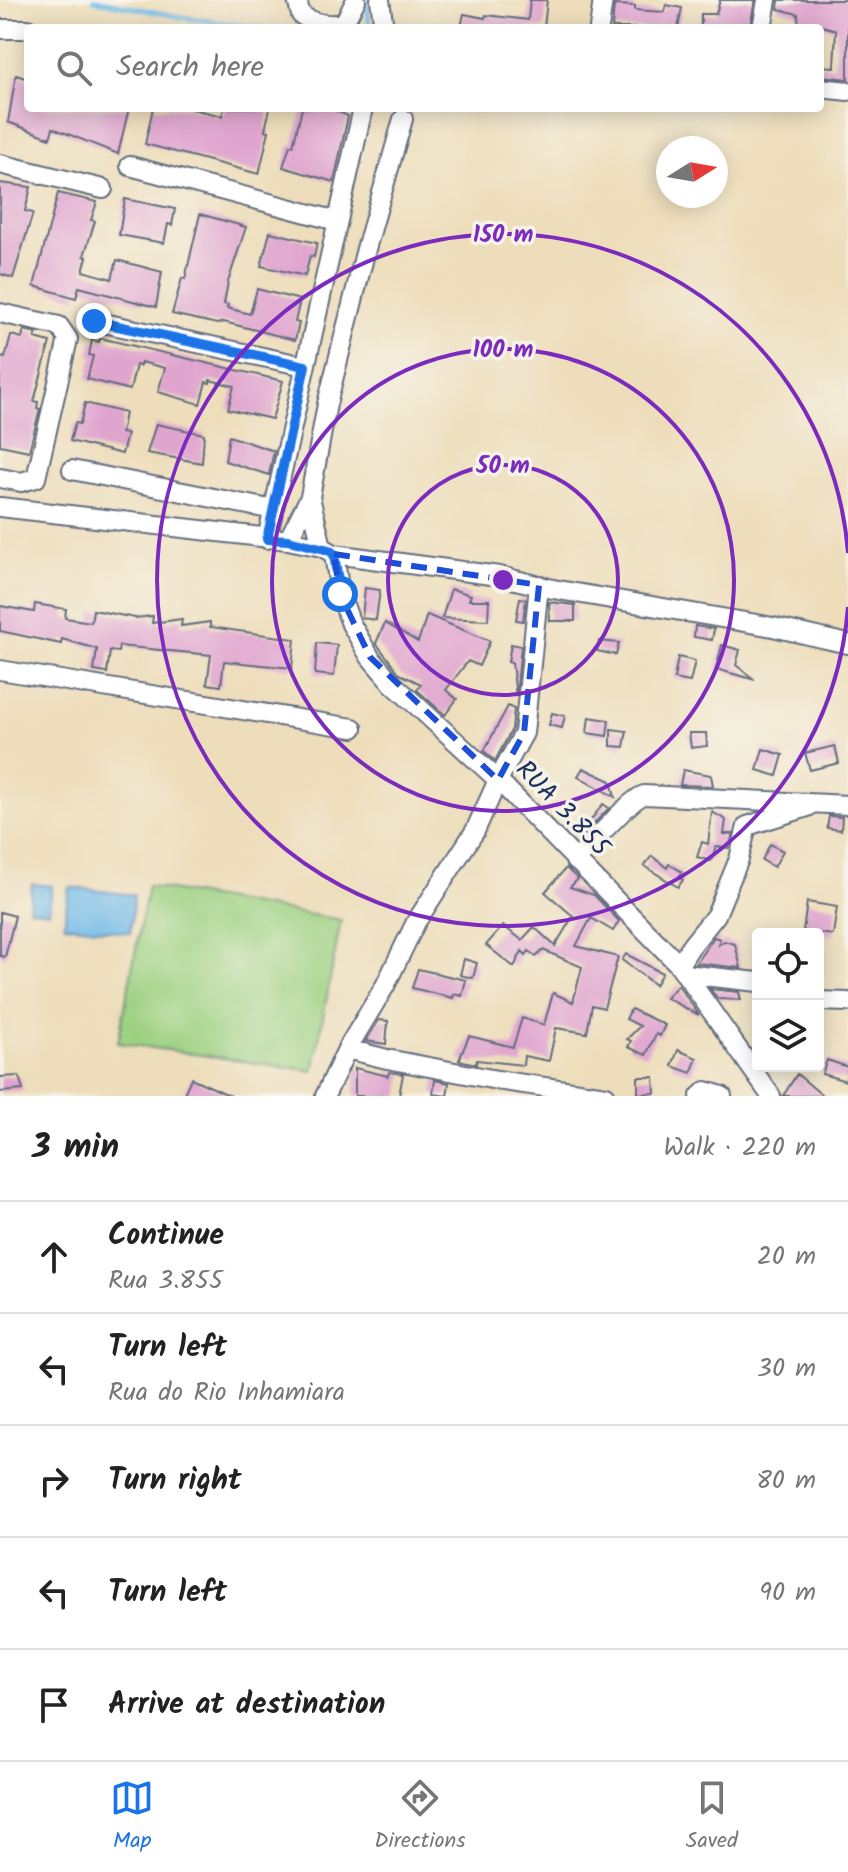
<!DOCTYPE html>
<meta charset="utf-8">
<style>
:root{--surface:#fff;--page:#f2f2f2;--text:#222;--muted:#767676;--line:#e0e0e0;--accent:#1a73e8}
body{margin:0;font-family:Kalam,sans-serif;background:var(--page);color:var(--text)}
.controls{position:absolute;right:24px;bottom:24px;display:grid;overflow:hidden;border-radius:8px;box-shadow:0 4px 20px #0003}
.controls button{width:72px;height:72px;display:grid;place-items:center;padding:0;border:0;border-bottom:2px solid var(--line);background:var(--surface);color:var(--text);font:40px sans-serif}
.compass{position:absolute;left:656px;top:136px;width:72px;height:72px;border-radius:50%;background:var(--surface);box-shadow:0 4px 20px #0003;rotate:79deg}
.stop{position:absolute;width:24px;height:24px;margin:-18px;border:6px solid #1a73e8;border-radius:50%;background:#fff}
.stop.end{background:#1a73e8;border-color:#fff;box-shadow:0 2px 8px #0008}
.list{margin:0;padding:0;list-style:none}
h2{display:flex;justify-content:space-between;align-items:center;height:104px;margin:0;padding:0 32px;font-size:34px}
h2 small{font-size:26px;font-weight:400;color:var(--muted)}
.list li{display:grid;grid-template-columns:52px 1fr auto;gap:24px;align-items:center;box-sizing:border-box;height:112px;padding:0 32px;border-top:2px solid var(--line)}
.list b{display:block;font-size:30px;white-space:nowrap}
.list p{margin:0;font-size:26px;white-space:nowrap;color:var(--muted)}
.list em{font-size:26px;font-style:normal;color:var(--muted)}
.icon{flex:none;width:44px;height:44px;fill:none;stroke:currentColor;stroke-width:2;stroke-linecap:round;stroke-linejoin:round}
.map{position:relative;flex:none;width:848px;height:1096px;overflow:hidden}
.search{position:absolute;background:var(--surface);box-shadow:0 4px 20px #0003;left:24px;right:24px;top:24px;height:88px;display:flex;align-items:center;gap:20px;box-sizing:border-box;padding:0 28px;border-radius:8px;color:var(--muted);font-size:30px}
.sheet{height:664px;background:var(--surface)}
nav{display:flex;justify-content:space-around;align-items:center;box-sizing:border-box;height:112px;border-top:2px solid var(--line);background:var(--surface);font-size:22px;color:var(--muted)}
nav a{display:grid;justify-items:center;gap:4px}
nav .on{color:var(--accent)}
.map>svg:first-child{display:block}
.green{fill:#9dd182;stroke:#5c8070;stroke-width:2}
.water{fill:#70bae8;stroke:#4674a3;stroke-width:2}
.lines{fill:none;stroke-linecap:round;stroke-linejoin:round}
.stream{stroke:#70bae8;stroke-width:5}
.building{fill:#e0a5cf}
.minor-casing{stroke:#646c7e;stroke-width:22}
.minor{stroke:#fff;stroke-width:18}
.route{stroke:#1a73e8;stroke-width:10}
.marked{fill:none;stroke:#1d4ed8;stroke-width:6;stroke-dasharray:16 10;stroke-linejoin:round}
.ring{fill:none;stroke:#7b2cbf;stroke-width:4}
.labels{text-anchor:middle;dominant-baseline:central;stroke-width:7;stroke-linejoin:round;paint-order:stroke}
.street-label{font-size:26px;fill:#1b2f5e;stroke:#f7f3e8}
.centre{fill:#7b2cbf;stroke:#f7f3e8;stroke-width:4}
.ring-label{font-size:24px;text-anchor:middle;font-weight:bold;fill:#7b2cbf;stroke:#f7f3e8;stroke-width:7;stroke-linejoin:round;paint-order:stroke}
</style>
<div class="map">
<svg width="848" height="1096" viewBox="0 0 848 1096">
<rect width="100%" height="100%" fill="#f7f3e8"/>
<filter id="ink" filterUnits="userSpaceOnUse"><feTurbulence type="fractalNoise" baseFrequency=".0125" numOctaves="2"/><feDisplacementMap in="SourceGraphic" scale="16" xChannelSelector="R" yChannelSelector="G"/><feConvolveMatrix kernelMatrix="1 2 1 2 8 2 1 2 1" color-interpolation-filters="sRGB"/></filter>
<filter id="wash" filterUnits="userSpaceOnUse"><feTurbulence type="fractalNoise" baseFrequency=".006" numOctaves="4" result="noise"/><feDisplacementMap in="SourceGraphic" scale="32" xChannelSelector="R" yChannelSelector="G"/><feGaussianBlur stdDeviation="1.8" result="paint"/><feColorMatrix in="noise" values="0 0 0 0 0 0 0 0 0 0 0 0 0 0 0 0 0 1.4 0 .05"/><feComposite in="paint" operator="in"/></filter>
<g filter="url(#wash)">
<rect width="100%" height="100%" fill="#edddba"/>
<path class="green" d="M148 886 341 920 313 1071 118 1043Z"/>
<path class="water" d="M32 884 52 886 49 912 29 909Z
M69 887 134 895 130 933 64 925Z"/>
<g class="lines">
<path class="stream" d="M94 0 181 17 262 28
M366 0 370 28"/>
</g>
<g id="blocks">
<path class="building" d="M530 0H547L544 28 461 27 464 14 485 18 486 15 528 20Z
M720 0H755L750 28H701V14H716Z
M779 0H848V79L820 76V66L834 67 836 30 812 23 811 28H799L798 14 778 9Z
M614 5 635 6V10L664 12 666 5 682 8 678 28H612Z
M16 75 28 79V108H129L118 154 53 128 50 138 8 122Z
M153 108H188L222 116 224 108H270L265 130 269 131 259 174 145 144Z
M302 108H330L348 116 334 182 283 167 290 145 293 146Z
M0 183 31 187 25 211 33 213 13 278 0 274Z
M58 193 97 202 91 220 95 221 84 256 87 257 83 271 112 279 117 260 162 272 156 307 79 287 76 298 34 286Z
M125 199 175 209 172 225 168 224 164 243 119 235Z
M200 214 246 227 228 282 224 304 228 305 227 308 250 314 257 289 300 300 295 322 299 323 295 340 224 322 217 324 172 314 182 278 185 279Z
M270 232 317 243 314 257 310 256 305 276 261 266Z
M24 330 37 333 35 338 50 342 34 401 38 402 37 408 40 409 29 451 0 445V357L5 358 11 335 22 338Z
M100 338 283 381 272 419 228 409 234 386 210 380V383L206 382 200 404 158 392 165 368 141 362 140 366 136 365 130 390 87 379 93 356 89 355 92 340 99 342Z
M85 403 125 413 121 433 127 434 122 454 70 441 75 423 80 424Z
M156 424 204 434 202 463 147 453Z
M229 436 274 451 269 475 225 461Z
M365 588 380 590 376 620 362 618Z
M451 589 471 595 469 600H489L488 620 442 618Z
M520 598 526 599 523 621 516 620Z
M549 602 575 605V621H550Z
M35 604 66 609 65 618 91 622 93 610 135 618 153 616 152 623 182 619 181 626 210 622V627L295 639 292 668 224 661 221 686 207 684 211 655 119 646 118 652 110 651 107 673 94 671 97 649 62 639 61 644 0 631V606L34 612Z
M427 615 490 641 479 666 468 661 446 690 457 699 445 715 417 690 421 684 400 674 376 643 385 623 418 642Z
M695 626 714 629 712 640 694 637Z
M599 641 619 643 616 655 597 651Z
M317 643 337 645 334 676 315 674Z
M511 644 521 646 516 696 512 663 508 662Z
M722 645 740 650 736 665 755 680 716 669Z
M678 657 695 661 690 682 674 679Z
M508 706 514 709 512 729 495 761 484 751Z
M552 713 565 716 562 728 549 725Z
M589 717 609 720 607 736 587 733Z
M611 729 627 731 624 747 611 746Z
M689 733H706L707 746 691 748Z
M835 746 839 763 810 770 805 753Z
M763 749 783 755 777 776 757 770Z
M583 768 611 781 615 797 578 776Z
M683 770 711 775 713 786 680 785Z
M603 804 609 808 584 834 582 832Z
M712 812 726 820 724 834H733L729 848 716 847 711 861 697 857 702 842 708 844Z
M829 816 842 817 841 830 827 828Z
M770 844 783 851 774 867 762 860Z
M652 856 667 868 669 864 682 872 679 877 683 880 678 887 644 866Z
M566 868 578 879 570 887 594 895 619 921 613 931 591 918 576 946 618 957 604 1008 592 1005 587 1033 556 1028 549 1061 524 1056 523 1065 477 1060 476 1064 459 1060 469 1036 513 1047 522 1018 544 1025 553 993 573 1002 582 967 543 950 536 957 529 951 526 955 522 951 514 967 486 945 503 926 522 940 534 927 555 946 573 916 545 892Z
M807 902 837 907 833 935 803 931Z
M0 912 15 916 5 957 0 956Z
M714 937 720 939 718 945 724 941 735 944 741 968 696 963Z
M626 954 662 973 655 985 622 960Z
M464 959 477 963 473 978 460 975Z
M418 969 466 980 462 996 454 994 453 998 412 988Z
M678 985 699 1015 666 998Z
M710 989 739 992 741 1000 718 999Z
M631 1009 665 1025 660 1036 656 1034 646 1055 628 1047 631 1041 627 1039 640 1026 626 1019Z
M379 1020 388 1021 386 1044 366 1041Z
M678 1050 697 1058 691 1073 672 1066Z
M827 1060 848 1067 846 1081 822 1074Z
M355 1068 388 1076 389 1072 403 1074 399 1096H355Z
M797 1074 823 1096H783Z
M19 1076 23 1090 0 1092V1077Z
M638 1077H654L655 1093 638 1094Z
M191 1078 231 1096H183Z
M435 1080 449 1083 447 1096 433 1094Z"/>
</g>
</g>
<g filter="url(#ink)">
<use href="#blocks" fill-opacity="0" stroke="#646c7e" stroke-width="2"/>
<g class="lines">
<defs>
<path id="minor" d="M297 0 301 15C315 24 328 26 344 23L356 0
M380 0 384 28
M599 28 603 0
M762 28 767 0
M0 29H28
M820 88 848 91
M0 164 103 189
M130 166 337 221
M0 313 59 326 68 339 36 478 21 482 0 478
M94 321 305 366
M72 470 274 510
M310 497 322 547
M0 507 288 540 322 547 334 554 499 576 553 589 773 627 848 644
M267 539 363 108
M288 540 310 497 327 404 366 249 403 119
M334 554 340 594 351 624 370 657 392 683 498 780 679 965 771 1096
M0 670 353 728
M575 861C589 847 630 799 644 795L848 805
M679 965 691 946 716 915 739 859 747 826 808 807
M685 974 758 982
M818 1001 848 1002
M347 1049 387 1059 497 1080 606 1096
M325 1096 347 1049 385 986 416 922 475 831 498 780 524 733 539 585
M700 1096 706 1091 722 1096"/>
</defs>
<use href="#minor" class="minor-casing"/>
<use href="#minor" class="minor"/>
</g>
</g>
<g class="lines" filter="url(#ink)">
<path class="route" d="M94 321 305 366 267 539 288 540 329 550 334 554 340 594"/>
</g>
<path class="marked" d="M334 554 539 585 524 733 498 780 370 657 340 594Z"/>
<g class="ring">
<circle cx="503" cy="580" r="115"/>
<circle cx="503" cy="580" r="231"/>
<path d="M848 607A346 346 0 1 1 848 553"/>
</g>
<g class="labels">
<g class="street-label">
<text transform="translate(562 809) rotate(46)">RUA 3.855</text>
</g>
</g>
<circle cx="503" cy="580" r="12" class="centre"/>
<g class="ring-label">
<text x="503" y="242">150 m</text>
<text x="503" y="357">100 m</text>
<text x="503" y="473">50 m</text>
</g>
</svg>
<div class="controls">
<button><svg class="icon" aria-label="locate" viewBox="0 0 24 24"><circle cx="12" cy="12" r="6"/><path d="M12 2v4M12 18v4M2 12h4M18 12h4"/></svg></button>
<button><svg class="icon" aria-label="layers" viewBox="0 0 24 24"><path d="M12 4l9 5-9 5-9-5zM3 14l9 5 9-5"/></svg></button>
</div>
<svg class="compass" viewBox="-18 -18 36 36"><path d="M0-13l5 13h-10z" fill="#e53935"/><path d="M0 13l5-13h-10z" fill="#767676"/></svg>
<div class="stop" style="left:340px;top:594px"></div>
<div class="stop end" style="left:94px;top:321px"></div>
<div class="search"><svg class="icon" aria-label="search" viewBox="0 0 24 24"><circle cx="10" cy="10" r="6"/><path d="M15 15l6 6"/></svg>Search here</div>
</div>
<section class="sheet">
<h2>3 min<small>Walk · 220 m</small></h2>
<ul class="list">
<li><svg class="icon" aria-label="ahead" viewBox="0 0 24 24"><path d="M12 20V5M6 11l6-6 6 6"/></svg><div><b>Continue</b><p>Rua 3.855</p></div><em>20 m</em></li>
<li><svg class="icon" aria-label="left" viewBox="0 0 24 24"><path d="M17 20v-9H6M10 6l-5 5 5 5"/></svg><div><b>Turn left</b><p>Rua do Rio Inhamiara</p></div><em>30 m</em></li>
<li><svg class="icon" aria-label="right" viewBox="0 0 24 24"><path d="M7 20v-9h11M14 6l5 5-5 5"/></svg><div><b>Turn right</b></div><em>80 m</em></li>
<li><svg class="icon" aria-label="left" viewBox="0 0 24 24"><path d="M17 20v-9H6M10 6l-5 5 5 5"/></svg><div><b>Turn left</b></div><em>90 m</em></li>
<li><svg class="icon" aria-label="arrive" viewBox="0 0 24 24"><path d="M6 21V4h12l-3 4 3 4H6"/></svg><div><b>Arrive at destination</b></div></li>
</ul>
</section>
<nav>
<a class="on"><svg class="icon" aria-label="map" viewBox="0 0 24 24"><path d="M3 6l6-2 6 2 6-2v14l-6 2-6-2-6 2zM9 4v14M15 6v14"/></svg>Map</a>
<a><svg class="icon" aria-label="directions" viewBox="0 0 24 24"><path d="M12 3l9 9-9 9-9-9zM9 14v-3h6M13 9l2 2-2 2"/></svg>Directions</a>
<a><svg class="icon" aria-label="saved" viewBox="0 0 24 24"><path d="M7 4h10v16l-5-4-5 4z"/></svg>Saved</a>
</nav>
